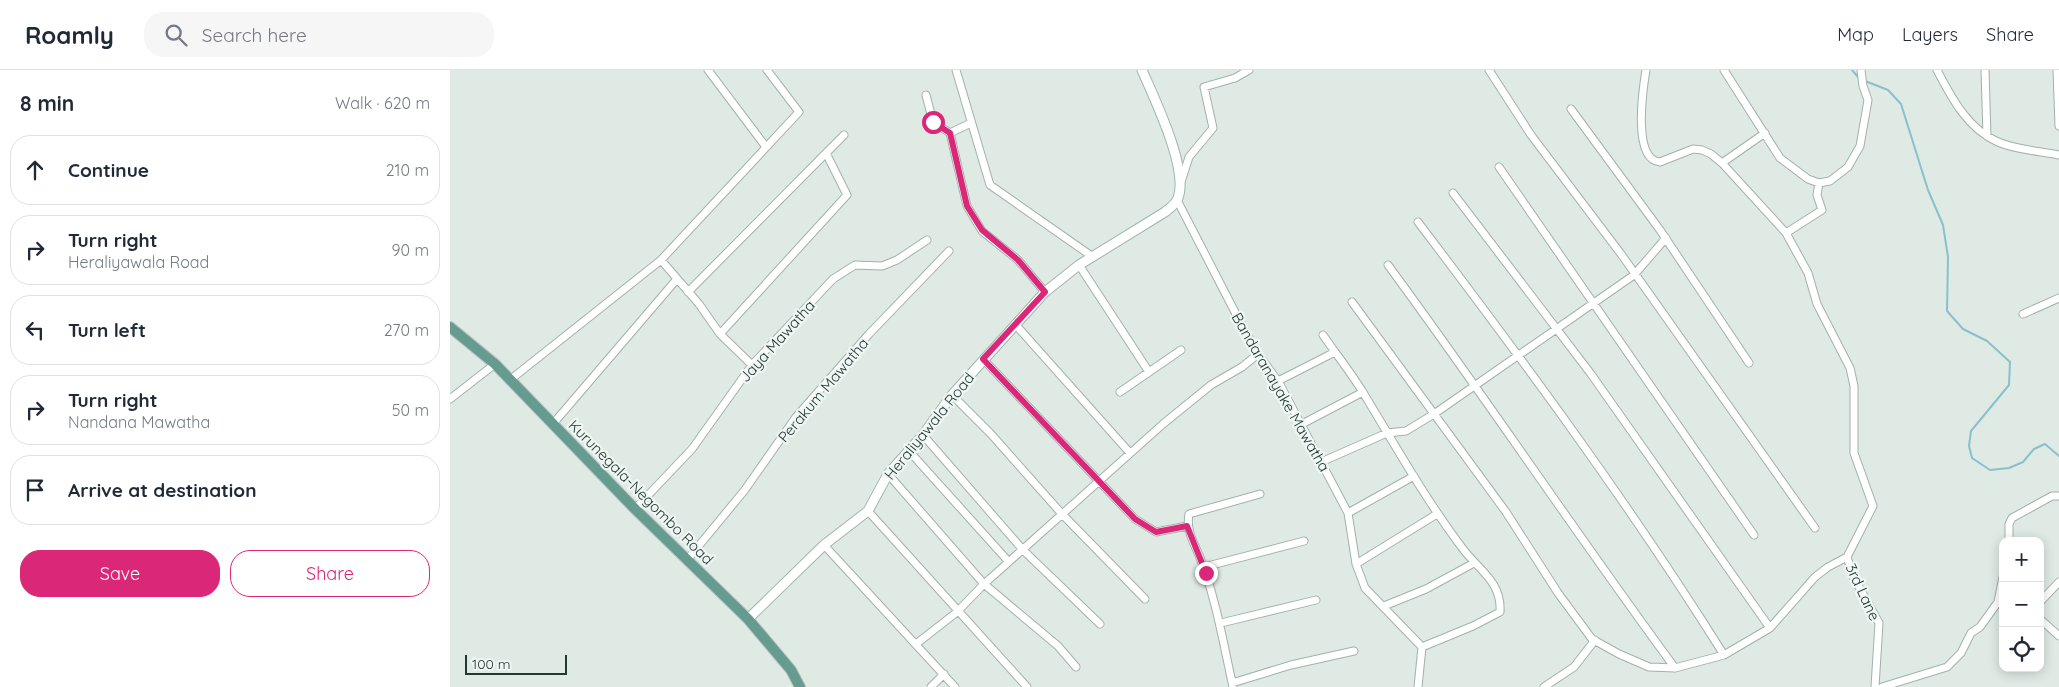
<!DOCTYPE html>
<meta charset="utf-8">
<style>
:root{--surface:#fff;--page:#f6f6f7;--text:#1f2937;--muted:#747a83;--line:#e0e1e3;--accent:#db2777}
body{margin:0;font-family:Quicksand,sans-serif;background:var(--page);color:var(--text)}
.controls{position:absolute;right:15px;bottom:15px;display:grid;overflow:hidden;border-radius:10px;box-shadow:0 2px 12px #0003}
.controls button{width:45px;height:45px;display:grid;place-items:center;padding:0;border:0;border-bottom:1px solid var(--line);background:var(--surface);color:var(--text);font:25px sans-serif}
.scale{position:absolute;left:15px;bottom:12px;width:102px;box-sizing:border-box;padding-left:5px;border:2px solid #213933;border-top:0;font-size:14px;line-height:18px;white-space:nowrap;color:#213933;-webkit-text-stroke:4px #eff6f3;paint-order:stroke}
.stop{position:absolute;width:15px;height:15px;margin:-11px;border:4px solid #db2777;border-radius:50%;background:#fff}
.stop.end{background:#db2777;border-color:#fff;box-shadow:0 1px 5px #0008}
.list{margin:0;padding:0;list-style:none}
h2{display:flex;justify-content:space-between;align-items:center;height:65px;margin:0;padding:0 20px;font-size:21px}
h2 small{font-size:16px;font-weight:400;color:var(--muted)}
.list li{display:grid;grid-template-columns:32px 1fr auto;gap:15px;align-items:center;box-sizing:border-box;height:70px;margin:0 10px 10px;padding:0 10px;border:1px solid var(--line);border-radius:20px}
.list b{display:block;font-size:19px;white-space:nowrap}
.list p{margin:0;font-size:16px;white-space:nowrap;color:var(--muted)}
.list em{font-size:16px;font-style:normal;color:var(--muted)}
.actions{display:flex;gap:10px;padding:15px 20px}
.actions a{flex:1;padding:11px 0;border:1px solid var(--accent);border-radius:20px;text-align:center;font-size:18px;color:var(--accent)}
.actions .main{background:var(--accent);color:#fff}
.icon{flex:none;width:28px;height:28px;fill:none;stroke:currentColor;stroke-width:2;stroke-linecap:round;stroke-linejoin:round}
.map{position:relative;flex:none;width:1609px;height:617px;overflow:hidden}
header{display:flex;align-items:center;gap:30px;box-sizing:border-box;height:70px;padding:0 25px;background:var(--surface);border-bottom:1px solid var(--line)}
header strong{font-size:24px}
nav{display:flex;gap:28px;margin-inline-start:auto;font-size:18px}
.search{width:350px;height:45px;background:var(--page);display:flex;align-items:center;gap:12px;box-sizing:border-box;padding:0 18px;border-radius:20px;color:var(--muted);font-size:19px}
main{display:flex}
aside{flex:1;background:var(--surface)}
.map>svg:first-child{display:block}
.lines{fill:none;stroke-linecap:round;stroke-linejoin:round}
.stream{stroke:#8ac0cc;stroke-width:2}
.street-casing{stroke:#a2b1ac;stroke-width:9}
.secondary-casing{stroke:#9fb5ad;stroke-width:11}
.primary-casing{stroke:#bcc4c2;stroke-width:12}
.street{stroke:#fff;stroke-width:7}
.secondary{stroke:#fff;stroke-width:9}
.primary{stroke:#669c90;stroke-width:10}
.route{stroke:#db2777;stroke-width:6}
.labels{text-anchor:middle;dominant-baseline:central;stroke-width:4.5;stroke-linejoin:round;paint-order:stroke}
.street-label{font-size:15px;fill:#213933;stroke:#eff6f3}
</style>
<header>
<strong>Roamly</strong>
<div class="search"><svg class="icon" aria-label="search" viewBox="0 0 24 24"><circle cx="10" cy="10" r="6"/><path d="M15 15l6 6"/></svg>Search here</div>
<nav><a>Map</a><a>Layers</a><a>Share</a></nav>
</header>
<main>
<aside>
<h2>8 min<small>Walk · 620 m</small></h2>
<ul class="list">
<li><svg class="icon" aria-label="ahead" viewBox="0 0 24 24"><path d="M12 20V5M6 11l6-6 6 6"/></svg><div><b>Continue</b></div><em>210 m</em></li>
<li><svg class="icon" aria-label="right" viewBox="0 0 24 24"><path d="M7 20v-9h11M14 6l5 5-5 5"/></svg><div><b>Turn right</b><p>Heraliyawala Road</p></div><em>90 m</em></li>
<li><svg class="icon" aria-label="left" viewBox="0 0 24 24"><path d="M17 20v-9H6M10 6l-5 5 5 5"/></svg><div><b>Turn left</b></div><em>270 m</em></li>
<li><svg class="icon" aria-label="right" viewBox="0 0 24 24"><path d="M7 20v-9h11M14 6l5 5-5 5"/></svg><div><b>Turn right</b><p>Nandana Mawatha</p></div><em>50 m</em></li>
<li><svg class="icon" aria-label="arrive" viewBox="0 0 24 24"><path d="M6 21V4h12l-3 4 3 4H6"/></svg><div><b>Arrive at destination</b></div></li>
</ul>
<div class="actions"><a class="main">Save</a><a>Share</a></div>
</aside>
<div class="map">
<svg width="1609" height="617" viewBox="0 0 1609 617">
<rect width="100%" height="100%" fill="#dfeae5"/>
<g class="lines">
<path class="stream" d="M1402 0 1409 8
M1415 11 1438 20 1451 34 1478 120 1493 155 1498 187 1497 241 1513 259 1537 271 1560 292 1559 315 1521 361 1519 376 1522 388 1540 400 1559 398 1573 392 1584 379 1595 374 1609 386"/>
<defs>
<path id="street" d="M258 0 316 77
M506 0 540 115 643 187
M1039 0 1081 65 1171 184 1365 458
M1274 0 1330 88 1358 109 1369 113 1380 111 1398 97 1410 76 1418 30 1413 16 1411 0
M1487 0C1502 29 1518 59 1548 72 1566 80 1590 81 1609 85
M1535 0 1537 66
M1607 0 1609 56
M476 25 483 52 500 63 517 136 532 161 568 190 595 222
M1121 39 1210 160 1299 293
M500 63 521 53
M1272 93 1315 63
M1049 97 1304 465
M731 112 739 87 763 58 754 17 785 8 799 0
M1003 123 1141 304 1320 558
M727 130 787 246 808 284 828 311 898 443 906 494 915 518 972 577 968 617
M968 152C1075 293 1180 435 1274 585
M1336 163 1372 140 1367 125 1369 113
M211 190 249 234 270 264
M629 195 699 302
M938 195C1036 328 1127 465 1225 598
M238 222 394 65
M902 232 1056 442 1108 523 1142 569 1169 584 1199 597 1225 598 1274 585 1320 558 1365 507 1378 497 1397 487 1423 436 1404 383V316L1400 298 1367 234 1358 203 1336 163 1272 93 1261 84 1252 80 1243 79 1210 92C1182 90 1193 18 1196 0
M1573 244 1609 228
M565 254 680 383
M873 265C886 284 902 304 914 324 946 377 976 430 1013 479 1029 500 1052 512 1050 542L1023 556 972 577
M533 289 685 449 706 462 737 456
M302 295 270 264 397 125 376 83
M60 310 211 190 349 42 317 0
M828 311 885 282
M670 322 731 280
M502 325 541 364 612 444 695 529
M0 329 45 294
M852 354 913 322
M102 355 227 209
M473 365 573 480 650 554
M459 381 559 492
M871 392 937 363 956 361 984 344 1184 205 1216 168
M438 404 534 514 608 576 626 597
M185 439 242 379 302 295 383 209 405 195 432 196 447 190 477 170
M418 441 577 617
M898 443 964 406
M1559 471V454L1562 448 1602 426H1609
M374 475 505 617
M1397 487 1404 508 1429 553 1425 617
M237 490 294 421 346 347 419 264 499 181
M906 494 987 444
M754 497 854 471
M1590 532 1609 512
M934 536 976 519 1024 493
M1590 549 1609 566
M771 553 866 530
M466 574 507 542 534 514 713 354 761 315 792 297 808 284
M782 613 841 595 904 581
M481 617 494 604
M783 617C773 572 766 528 749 485 743 471 736 460 739 444L810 424
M1094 617 1124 597 1145 570
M1432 617 1497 597 1511 583 1521 563 1530 557 1548 532 1553 507"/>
<path id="secondary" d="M298 549 374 475 418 441 438 404 473 365 502 325 595 222 629 195 715 142C720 138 726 134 728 128 739 99 704 28 692 0"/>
<path id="primary" d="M0 257 45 294 185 439 298 549 341 600 350 617"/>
</defs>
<use href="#street" class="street-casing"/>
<use href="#secondary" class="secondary-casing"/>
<use href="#primary" class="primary-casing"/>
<use href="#street" class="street"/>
<use href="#secondary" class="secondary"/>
<use href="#primary" class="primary"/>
</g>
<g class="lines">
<path class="route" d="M483 52 500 63 517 136 532 160 568 190 595 222 533 289 685 449 706 462 737 456 756 503"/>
</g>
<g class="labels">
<g class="street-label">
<text transform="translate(327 271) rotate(-48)">Jaya Mawatha</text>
<text transform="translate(373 320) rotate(-50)">Perakum Mawatha</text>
<text transform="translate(831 322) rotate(60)">Bandaranayake Mawatha</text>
<text transform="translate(479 356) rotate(-51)">Heraliyawala Road</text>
<text transform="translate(191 422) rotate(45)">Kurunegala-Negombo Road</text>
<text transform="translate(1413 522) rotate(65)">3rd Lane</text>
</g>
</g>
</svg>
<div class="controls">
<button>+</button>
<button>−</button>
<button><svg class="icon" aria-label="locate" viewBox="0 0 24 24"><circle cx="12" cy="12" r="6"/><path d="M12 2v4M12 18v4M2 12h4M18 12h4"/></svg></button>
</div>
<div class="scale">100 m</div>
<div class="stop" style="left:483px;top:52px"></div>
<div class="stop end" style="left:756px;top:503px"></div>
</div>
</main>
